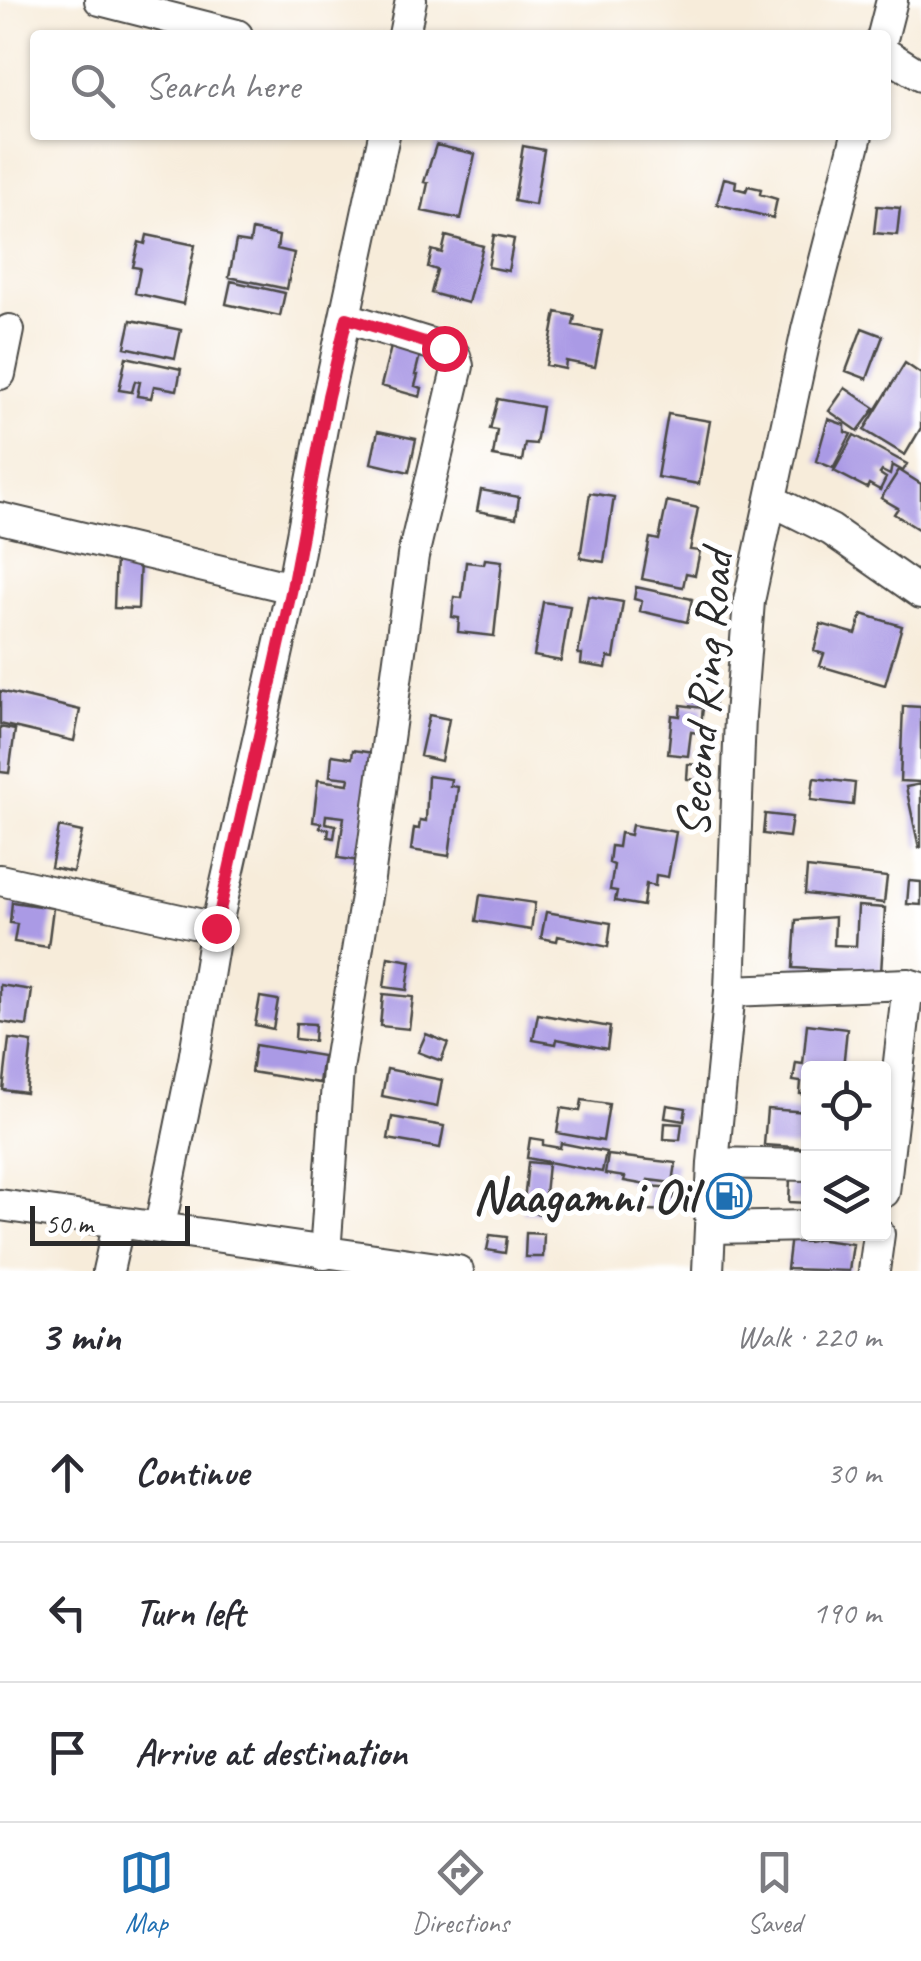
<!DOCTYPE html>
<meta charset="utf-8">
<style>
:root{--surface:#fff;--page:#f2f2f3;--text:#2b2b33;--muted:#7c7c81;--line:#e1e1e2;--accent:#1f6fb2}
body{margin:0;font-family:Caveat,sans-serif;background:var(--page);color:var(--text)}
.controls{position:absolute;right:30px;bottom:30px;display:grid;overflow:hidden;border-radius:10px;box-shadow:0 2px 8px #0004}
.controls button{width:90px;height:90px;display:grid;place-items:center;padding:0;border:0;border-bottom:2px solid var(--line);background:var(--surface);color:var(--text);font:50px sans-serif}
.scale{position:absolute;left:30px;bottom:25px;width:160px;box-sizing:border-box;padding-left:10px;border:5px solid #2b2b2b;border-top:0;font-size:28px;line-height:35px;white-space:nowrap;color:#2b2b2b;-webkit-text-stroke:8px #fff;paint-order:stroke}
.stop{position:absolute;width:30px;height:30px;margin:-22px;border:8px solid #e11d48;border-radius:50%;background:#fff}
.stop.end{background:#e11d48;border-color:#fff;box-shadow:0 2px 10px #0008}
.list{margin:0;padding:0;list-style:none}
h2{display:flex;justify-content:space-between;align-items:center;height:130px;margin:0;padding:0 40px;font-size:42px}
h2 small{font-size:32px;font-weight:400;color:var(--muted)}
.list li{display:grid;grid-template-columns:65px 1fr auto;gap:30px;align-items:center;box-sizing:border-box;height:140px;padding:0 40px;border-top:2px solid var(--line)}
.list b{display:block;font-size:38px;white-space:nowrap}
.list em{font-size:32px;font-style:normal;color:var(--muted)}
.icon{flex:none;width:55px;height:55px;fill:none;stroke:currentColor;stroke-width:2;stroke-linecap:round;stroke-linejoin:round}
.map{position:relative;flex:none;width:921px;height:1271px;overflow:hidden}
.search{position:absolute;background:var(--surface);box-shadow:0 2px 8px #0004;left:30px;right:30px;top:30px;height:110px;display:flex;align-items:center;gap:25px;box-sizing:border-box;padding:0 35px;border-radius:10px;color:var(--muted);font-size:38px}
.sheet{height:550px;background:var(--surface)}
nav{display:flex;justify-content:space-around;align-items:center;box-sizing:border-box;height:140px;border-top:2px solid var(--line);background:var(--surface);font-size:28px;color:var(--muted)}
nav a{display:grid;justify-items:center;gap:5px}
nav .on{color:var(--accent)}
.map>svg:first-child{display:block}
.building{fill:#aa9ae5}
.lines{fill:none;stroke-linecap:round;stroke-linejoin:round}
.minor-casing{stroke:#4a4845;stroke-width:34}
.minor{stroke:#fff;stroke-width:30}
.route{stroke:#e11d48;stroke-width:12}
.labels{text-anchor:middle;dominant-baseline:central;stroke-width:10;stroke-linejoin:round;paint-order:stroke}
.street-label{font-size:48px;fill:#2b2b2b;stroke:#fff}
.poi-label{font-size:48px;font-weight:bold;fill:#2b2b2b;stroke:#fff;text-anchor:end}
</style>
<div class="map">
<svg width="921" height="1271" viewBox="0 0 921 1271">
<rect width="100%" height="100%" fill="#fff"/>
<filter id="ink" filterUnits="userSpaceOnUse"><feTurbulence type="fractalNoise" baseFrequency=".01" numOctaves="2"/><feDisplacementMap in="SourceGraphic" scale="20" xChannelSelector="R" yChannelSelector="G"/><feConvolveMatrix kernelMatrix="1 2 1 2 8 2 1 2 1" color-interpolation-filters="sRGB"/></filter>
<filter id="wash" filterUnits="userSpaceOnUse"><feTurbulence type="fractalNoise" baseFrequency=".0048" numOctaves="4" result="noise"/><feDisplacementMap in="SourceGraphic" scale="40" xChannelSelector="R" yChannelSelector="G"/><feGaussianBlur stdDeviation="2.25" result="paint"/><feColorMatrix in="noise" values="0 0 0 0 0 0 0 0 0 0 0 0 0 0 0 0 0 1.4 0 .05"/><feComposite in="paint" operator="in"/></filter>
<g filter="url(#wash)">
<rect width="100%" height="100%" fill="#f7ecda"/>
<g id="blocks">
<path class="building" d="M436 145 475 154 461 219 422 211 428 183 424 182Z
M523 146 544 150 535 205 514 201Z
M724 178 736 181 735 188 746 191 748 186 761 189 760 194 777 199 773 218 717 204Z
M877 206 900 208 897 235 874 233Z
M252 230 279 236 277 249 294 253 287 289 229 277 236 241 250 243Z
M147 235 195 245 183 304 135 293 140 268 133 267 139 242 145 244Z
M494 235 514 239 508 271 488 267Z
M446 236 483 246 468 303 431 293 437 270 428 267 432 250 442 253Z
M231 281 285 293 280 316 226 304Z
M556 312 575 316 573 325 602 331 595 367 566 361 565 369 546 365Z
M131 320 181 330 175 358 125 347Z
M862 328 883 336 867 379 846 371Z
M392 343 421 351 415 375H418L415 386 422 388 420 397 381 386Z
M126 357 181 369 177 390 154 386 151 398 137 396 140 382 135 381 132 392 119 390Z
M905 363 921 374V428L905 455 864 430Z
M845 388 875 408 858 431 829 411Z
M498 399 542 407 536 444 525 443 522 461 493 456 497 430 490 429Z
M668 414 710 421 699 484 657 477Z
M828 419 845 425V432L851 434 833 468 816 461Z
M378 431 416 439 409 472 371 463Z
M854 435 907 464 903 471 892 465 890 475 882 471 880 474 886 478 880 490 869 484 867 488 834 471Z
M899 470 921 484V531L894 514 898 508 881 498Z
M481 490 519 497 516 518 477 511Z
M590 493 614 497 604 562 580 558Z
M667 501 698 508 690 550 700 551 695 575 686 573 683 587 642 579 650 538 659 540Z
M116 557 140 559 138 609 114 608Z
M485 559 502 561 494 636 458 632 459 618 452 617 454 597 462 598 466 562 484 564Z
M636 587 692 599 687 622 640 611 642 601 634 599Z
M588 596 623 602 614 658 608 657 606 668 581 664 582 654H578Z
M543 602 570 606 561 661 534 656Z
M862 614 902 626 885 685 820 666 824 654 814 651 821 624 856 634Z
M696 680 718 685 714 706 691 701Z
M0 691 80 710 74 741 0 724Z
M681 705 703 708 700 733 691 732 688 756 668 754 672 715 680 716Z
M903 706 921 707V782L900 781Z
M429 715 449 719 441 761 420 756Z
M0 727 15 730 9 773 0 772Z
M353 750 374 753 360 861 338 858 344 817 326 815 325 823 336 825 334 838 328 837 329 829 320 828 321 823 313 822 318 780 348 784 349 778 330 776 332 755 352 758Z
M688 764 707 766 705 781 687 779Z
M428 776 451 779 450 786 458 787 449 856 411 850 414 828 419 829 420 820 426 821Z
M814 778 855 783 853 805 811 800Z
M921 784V847L919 848 906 787Z
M765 814 792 817 789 837 763 834Z
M632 825 676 832 668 877 656 875 655 886 646 884 643 906 615 901 617 891 610 890 614 865 609 863 611 846 618 847 620 833 630 835Z
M59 827 82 832 73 872 51 867Z
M807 868 887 877 884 903 805 894Z
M909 881 921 882V905L907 904Z
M480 895 535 903 531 930 476 921Z
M12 902 53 908 48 947 14 942 17 924 10 923Z
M858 906 885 908 881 973 793 968 796 920 835 917 834 945 856 946Z
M546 912 611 923 608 947 558 936 557 941 541 938Z
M388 957 411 961 407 990 384 987Z
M0 985 32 990 27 1026 0 1022Z
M383 994 413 997 409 1029 380 1026Z
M260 997 278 1000 273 1029 255 1025Z
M538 1014 610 1027 607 1049 557 1039 556 1044 533 1040Z
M296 1023 315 1024 314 1041 295 1039Z
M807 1024 847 1029 843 1068H808V1095L800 1094 801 1082 793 1081 796 1063 803 1064Z
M426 1034 448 1043 441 1061 418 1052Z
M9 1039 32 1042 26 1093 3 1090Z
M255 1045 323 1056 319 1083 251 1072Z
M387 1069 442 1080 437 1107 382 1096Z
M582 1100 609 1104 603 1141 557 1133 561 1108 580 1111Z
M667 1105 686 1108 684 1121 665 1118Z
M767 1109 808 1112V1148L764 1145Z
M392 1117 444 1126 440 1148 388 1139Z
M665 1123 682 1124 680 1140 664 1139Z
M530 1138 543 1140V1145L560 1148 561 1143 606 1152 602 1172 527 1158Z
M608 1155 676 1163 673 1183 648 1180 647 1185 624 1181 625 1177 605 1174Z
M528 1162 548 1164 543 1214 523 1212Z
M790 1179 808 1180V1203L789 1202Z
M647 1186 675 1188 674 1211 646 1210Z
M526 1233 544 1234 543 1257H525Z
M490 1235 507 1237 505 1253 487 1250Z
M791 1236 853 1244 849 1271 787 1269Z"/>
</g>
</g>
<g filter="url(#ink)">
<use href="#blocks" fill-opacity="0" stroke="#4a4845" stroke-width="2.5"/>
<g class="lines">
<defs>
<path id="minor" d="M100 0 237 35
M404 35 411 0
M883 35 892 0
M886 54 921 76
M0 374 9 330
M771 500 831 530 921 593
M0 518 292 588
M0 880 216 928
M730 991 908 984 921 988
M713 1163 808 1165
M884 1192 908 984
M0 1205 458 1271
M160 1226 194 1060 216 928 292 588 328 396 384 135
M710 1228 808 1226
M325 1254 338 1069 369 878 413 556 458 366 455 356 444 348 347 318
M108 1271 119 1222
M708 1271 713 1163 730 991 740 716 749 601 807 330 857 135
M874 1271 879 1234"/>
</defs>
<use href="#minor" class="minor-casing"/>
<use href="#minor" class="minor"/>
</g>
</g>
<g class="lines" filter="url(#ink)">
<path class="route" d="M216 928 292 588 328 396 347 318 444 348"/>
</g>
<defs>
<symbol id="fuel-ring" viewBox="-11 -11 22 22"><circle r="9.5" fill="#fff" stroke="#1f6fb2" stroke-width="1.5"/><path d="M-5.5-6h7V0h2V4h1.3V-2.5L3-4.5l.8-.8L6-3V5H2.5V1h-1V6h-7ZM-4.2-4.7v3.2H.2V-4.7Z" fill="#1f6fb2"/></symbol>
</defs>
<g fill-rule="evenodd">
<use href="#fuel-ring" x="704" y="1171" width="50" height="50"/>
</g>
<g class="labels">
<g class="street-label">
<text transform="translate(704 694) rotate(-85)">Second Ring Road</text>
</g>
<g class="poi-label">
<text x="696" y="1196">Naagamni Oil</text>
</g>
</g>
</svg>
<div class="controls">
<button><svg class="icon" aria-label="locate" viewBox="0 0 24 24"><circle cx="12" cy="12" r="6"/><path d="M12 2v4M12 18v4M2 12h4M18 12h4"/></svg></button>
<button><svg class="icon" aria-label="layers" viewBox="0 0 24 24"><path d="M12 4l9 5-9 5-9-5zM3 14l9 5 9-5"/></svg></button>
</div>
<div class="scale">50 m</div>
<div class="stop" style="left:444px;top:348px"></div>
<div class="stop end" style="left:216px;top:928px"></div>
<div class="search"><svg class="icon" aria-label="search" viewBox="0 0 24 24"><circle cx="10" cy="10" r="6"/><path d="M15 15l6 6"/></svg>Search here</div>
</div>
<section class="sheet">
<h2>3 min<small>Walk · 220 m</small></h2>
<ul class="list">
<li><svg class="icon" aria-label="ahead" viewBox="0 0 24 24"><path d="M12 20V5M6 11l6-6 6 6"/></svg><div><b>Continue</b></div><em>30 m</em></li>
<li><svg class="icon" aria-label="left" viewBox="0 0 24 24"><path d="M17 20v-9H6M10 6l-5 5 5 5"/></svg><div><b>Turn left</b></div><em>190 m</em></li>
<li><svg class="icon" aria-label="arrive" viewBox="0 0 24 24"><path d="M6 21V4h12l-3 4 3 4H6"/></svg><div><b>Arrive at destination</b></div></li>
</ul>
</section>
<nav>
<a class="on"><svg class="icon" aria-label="map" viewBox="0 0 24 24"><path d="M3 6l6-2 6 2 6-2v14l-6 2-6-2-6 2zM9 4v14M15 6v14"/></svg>Map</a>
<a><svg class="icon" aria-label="directions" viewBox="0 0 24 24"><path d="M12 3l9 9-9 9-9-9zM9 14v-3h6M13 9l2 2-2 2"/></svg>Directions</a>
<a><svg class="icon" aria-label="saved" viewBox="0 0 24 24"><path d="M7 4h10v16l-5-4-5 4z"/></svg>Saved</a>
</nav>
